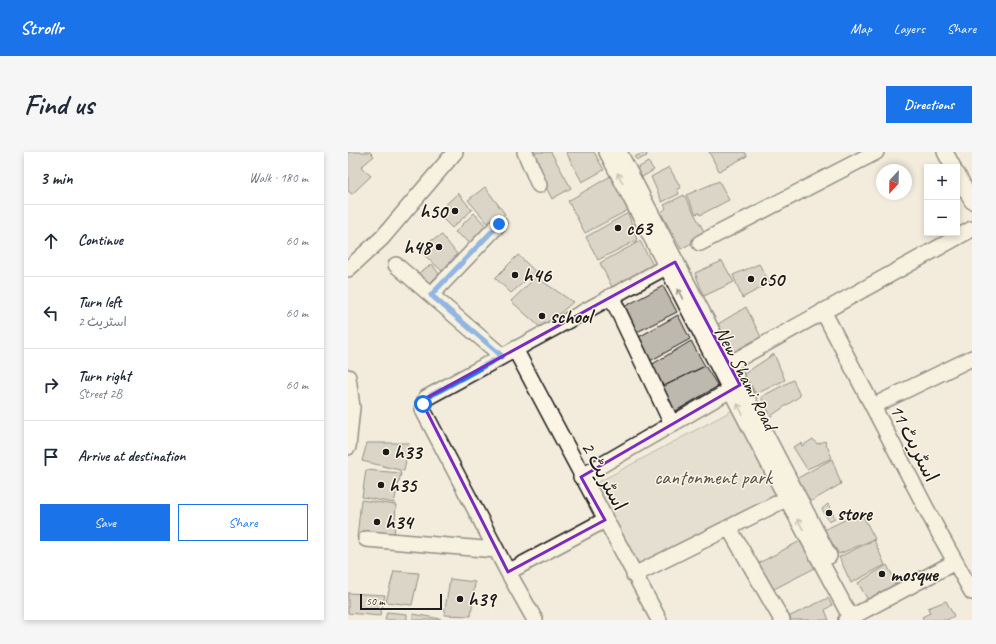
<!DOCTYPE html>
<meta charset="utf-8">
<style>
:root{--surface:#fff;--page:#f6f6f7;--text:#1f2937;--muted:#747a83;--line:#e0e1e3;--accent:#1a73e8}
body{margin:0;font-family:Caveat,"Playpen Sans Arabic",sans-serif;background:var(--page);color:var(--text)}
.controls{position:absolute;right:12px;top:12px;display:grid;overflow:hidden;border-radius:0px;box-shadow:0 2px 6px #0003}
.controls button{width:36px;height:36px;display:grid;place-items:center;padding:0;border:0;border-bottom:1px solid var(--line);background:var(--surface);color:var(--text);font:20px sans-serif}
.compass{position:absolute;left:528px;top:12px;width:36px;height:36px;border-radius:50%;background:var(--surface);box-shadow:0 2px 6px #0003;rotate:202deg}
.scale{position:absolute;left:12px;bottom:10px;width:82px;box-sizing:border-box;padding-left:4px;border:2px solid #1c1c1c;border-top:0;font-size:11px;line-height:14px;white-space:nowrap;color:#1c1c1c;-webkit-text-stroke:3px #fcf5e5;paint-order:stroke}
.stop{position:absolute;width:12px;height:12px;margin:-9px;border:3px solid #1a73e8;border-radius:50%;background:#fff}
.stop.end{background:#1a73e8;border-color:#fff;box-shadow:0 1px 4px #0008}
.list{margin:0;padding:0;list-style:none}
h2{display:flex;justify-content:space-between;align-items:center;height:52px;margin:0;padding:0 16px;font-size:17px}
h2 small{font-size:13px;font-weight:400;color:var(--muted)}
.list li{display:grid;grid-template-columns:26px 1fr auto;gap:12px;align-items:center;box-sizing:border-box;height:72px;padding:0 16px;border-top:1px solid var(--line)}
.list b{display:block;font-size:15px;white-space:nowrap}
.list p{margin:0;font-size:13px;white-space:nowrap;color:var(--muted)}
.list em{font-size:13px;font-style:normal;color:var(--muted)}
.actions{display:flex;gap:8px;padding:12px 16px}
.actions a{flex:1;padding:9px 0;border:1px solid var(--accent);border-radius:0px;text-align:center;font-size:14px;color:var(--accent)}
.actions .main{background:var(--accent);color:#fff}
.icon{flex:none;width:22px;height:22px;fill:none;stroke:currentColor;stroke-width:2;stroke-linecap:round;stroke-linejoin:round}
.map{position:relative;flex:none;width:624px;height:468px;overflow:hidden;border-radius:0px}
header{display:flex;align-items:center;gap:24px;box-sizing:border-box;height:56px;padding:0 20px;background:var(--accent);color:#fff}
header strong{font-size:19px}
nav{display:flex;gap:22px;margin-inline-start:auto;font-size:14px}
.intro{display:flex;align-items:center;justify-content:space-between;box-sizing:border-box;height:96px;padding:0 24px}
h1{margin:0;font-size:28px}
.button{padding:10px 18px;border-radius:0px;background:var(--accent);color:#fff;font-size:14px;font-weight:700}
main{display:flex;gap:24px;padding:0 24px}
aside{flex:1;background:var(--surface);border-radius:0px;box-shadow:0 2px 6px #0003}
.map>svg:first-child{display:block}
.green{fill:#d3cec1;stroke:#78756e}
.building{fill:#beb9ae;stroke:#1c1c1c}
.lines{fill:none;stroke-linecap:round;stroke-linejoin:round}
.minor-casing{stroke:#1c1c1c;stroke-width:18}
.minor{stroke:#fcf5e5;stroke-width:15}
.oneway{stroke:#97938b}
.route{stroke:#1a73e8;stroke-width:5}
.marked{fill:none;stroke:#7b2cbf;stroke-width:3;stroke-linejoin:round}
.poi-dot{fill:#1c1c1c;stroke:#fcf5e5;stroke-width:1.5}
.labels{text-anchor:middle;dominant-baseline:central;stroke-width:3;stroke-linejoin:round;paint-order:stroke}
.poi-label{font-size:20px;font-weight:bold;fill:#1c1c1c;stroke:#fcf5e5;text-anchor:start}
.street-label{font-size:20px;fill:#1c1c1c;stroke:#fcf5e5}
.park-label{font-size:20px;fill:#53514e;stroke:#fcf5e5}
</style>
<header>
<strong>Strollr</strong>
<nav><a>Map</a><a>Layers</a><a>Share</a></nav>
</header>
<div class="intro"><h1>Find us</h1><a class="button">Directions</a></div>
<main>
<aside>
<h2>3 min<small>Walk · 180 m</small></h2>
<ul class="list">
<li><svg class="icon" aria-label="ahead" viewBox="0 0 24 24"><path d="M12 20V5M6 11l6-6 6 6"/></svg><div><b>Continue</b></div><em>60 m</em></li>
<li><svg class="icon" aria-label="left" viewBox="0 0 24 24"><path d="M17 20v-9H6M10 6l-5 5 5 5"/></svg><div><b>Turn left</b><p>اسٹریٹ 2</p></div><em>60 m</em></li>
<li><svg class="icon" aria-label="right" viewBox="0 0 24 24"><path d="M7 20v-9h11M14 6l5 5-5 5"/></svg><div><b>Turn right</b><p>Street 2B</p></div><em>60 m</em></li>
<li><svg class="icon" aria-label="arrive" viewBox="0 0 24 24"><path d="M6 21V4h12l-3 4 3 4H6"/></svg><div><b>Arrive at destination</b></div></li>
</ul>
<div class="actions"><a class="main">Save</a><a>Share</a></div>
</aside>
<div class="map">
<svg width="624" height="468" viewBox="0 0 624 468">
<rect width="100%" height="100%" fill="#f3ecdd"/>
<filter id="ink" filterUnits="userSpaceOnUse"><feTurbulence type="fractalNoise" baseFrequency=".025" numOctaves="2"/><feDisplacementMap in="SourceGraphic" scale="8" xChannelSelector="R" yChannelSelector="G"/><feConvolveMatrix kernelMatrix="1 2 1 2 8 2 1 2 1" color-interpolation-filters="sRGB"/></filter>
<g filter="url(#ink)">
<path class="green" d="M385 258 434 346 287 418 245 333Z"/>
<path class="building" d="M0 0H22L26 4 13 15 23 24 4 42 0 39Z
M180 0H203L223 36 204 47Z
M218 0H246L256 18 234 30Z
M298 0 299 4 289 8 286 5Z
M361 0H397L399 4 371 19Z
M300 10 306 18 294 25 288 17Z
M321 15 333 36 329 37 331 42 314 50 303 25Z
M266 22 282 57 237 81 220 49Z
M371 29 381 48 352 63 351 61 348 62 338 43Z
M137 35 157 62 142 74 120 48Z
M110 41 124 58 104 76 89 61Z
M336 43 358 83 333 97 313 61 318 56 316 53Z
M126 61 138 74 122 91 107 80Z
M280 61 289 88 250 108 238 85Z
M94 83 109 102 94 119 74 101 82 89Z
M292 89 305 113 264 135 252 111Z
M170 103 188 120 163 141 147 126Z
M374 109 386 130 356 144 347 121Z
M84 112 91 122 81 132 69 122Z
M411 112 422 131 394 146 385 123Z
M188 125 225 150 194 177 163 149Z
M315 134 329 160 287 181 274 156Z
M398 155 413 185 385 201 370 172Z
M330 163 342 187 302 209 289 186Z
M343 189 357 214 314 235 303 213Z
M426 202 437 228 408 242 396 222Z
M357 214 370 234 326 260 314 235Z
M445 228 452 244 423 264 413 245Z
M465 287 469 292 477 289 484 306 459 317 445 295 453 291 454 294Z
M19 291H61L56 319 14 309Z
M484 307 493 332 462 350 448 327Z
M18 318 53 321 46 351 14 345Z
M13 348 48 353 46 386H9Z
M480 352 487 366 481 369 474 357Z
M513 360 527 387 491 402 476 378Z
M526 388 537 413 503 431 491 405Z
M452 389 467 416 424 438 411 411Z
M539 413 549 432 538 438 541 440 520 448 510 431Z
M46 419 71 421 64 453 38 450Z
M102 427 127 430 123 464 96 463Z
M0 441 37 443 32 464 0 461Z
M480 446 484 453 477 458 481 468H439L438 466Z
M598 449 606 464 599 468H576L574 465 582 461 580 456Z
M39 460 59 462V468H37Z
M65 462 93 467V468H65Z"/>
<g class="lines">
<defs>
<path id="minor" d="M177 0 191 33
M259 0 439 347 504 468
M271 0 481 404
M597 0 605 15
M609 22 624 49
M352 91 528 0
M48 113 154 204
M0 117 34 86 107 0
M83 143 151 72
M475 159 590 379 624 440
M167 197 311 468
M381 212 624 77
M0 225 4 255 0 295
M525 254 624 206
M324 272 391 233
M233 325 324 272 263 144
M381 376 434 468
M18 387 148 398
M160 420 257 368
M286 423 446 343
M187 468 160 420 75 258V252L78 246 327 110
M498 468 607 410"/>
</defs>
<use href="#minor" class="minor-casing"/>
<use href="#minor" class="minor"/>
</g>
<defs><path id="oneway-shaft" d="M-6 0H5M1.5-3L5.5 0L1.5 3" fill="none" stroke-width="1.6" stroke-linecap="round" stroke-linejoin="round"/></defs>
<g class="oneway">
<use href="#oneway-shaft" transform="translate(272 26) rotate(-117)"/>
<use href="#oneway-shaft" transform="translate(332 142) rotate(-118)"/>
<use href="#oneway-shaft" transform="translate(392 257) rotate(-117)"/>
<use href="#oneway-shaft" transform="translate(452 372) rotate(-119)"/>
</g>
</g>
<g class="lines" filter="url(#ink)">
<path class="route" d="M75 252 78 246 154 204 83 143 151 72"/>
</g>
<path d="M0 0H624V468H0ZM327 110 392 233 233 325 257 368 160 420 75 252 78 246Z" fill="#f3ecdd" fill-opacity=".55" fill-rule="evenodd"/>
<path class="marked" d="M327 110 392 233 233 325 257 368 160 420 75 252 78 246Z"/>
<g class="poi-dot">
<circle cx="107" cy="59" r="4"/>
<circle cx="270" cy="76" r="4"/>
<circle cx="91" cy="95" r="4"/>
<circle cx="167" cy="123" r="4"/>
<circle cx="403" cy="127" r="4"/>
<circle cx="194" cy="164" r="4"/>
<circle cx="38" cy="300" r="4"/>
<circle cx="33" cy="333" r="4"/>
<circle cx="481" cy="361" r="4"/>
<circle cx="29" cy="370" r="4"/>
<circle cx="534" cy="422" r="4"/>
<circle cx="112" cy="447" r="4"/>
</g>
<g class="labels">
<g class="poi-label">
<text x="99" y="59" text-anchor="end">h50</text>
<text x="278" y="76">c63</text>
<text x="83" y="95" text-anchor="end">h48</text>
<text x="175" y="123">h46</text>
<text x="411" y="127">c50</text>
<text x="202" y="164">school</text>
<text x="46" y="300">h33</text>
<text x="41" y="333">h35</text>
<text x="489" y="361">store</text>
<text x="37" y="370">h34</text>
<text x="542" y="422">mosque</text>
<text x="120" y="447">h39</text>
</g>
<g class="street-label">
<text transform="translate(398 226) rotate(63)">New Shami Road</text>
<text transform="translate(566 291) rotate(63)">اسٹریٹ 11</text>
<text transform="translate(256 324) rotate(62)">اسٹریٹ 2</text>
</g>
<g class="park-label">
<text x="365" y="325">cantonment park</text>
</g>
</g>
</svg>
<div class="controls">
<button>+</button>
<button>−</button>
</div>
<svg class="compass" viewBox="-18 -18 36 36"><path d="M0-13l5 13h-10z" fill="#e53935"/><path d="M0 13l5-13h-10z" fill="#747a83"/></svg>
<div class="scale">50 m</div>
<div class="stop" style="left:75px;top:252px"></div>
<div class="stop end" style="left:151px;top:72px"></div>
</div>
</main>
